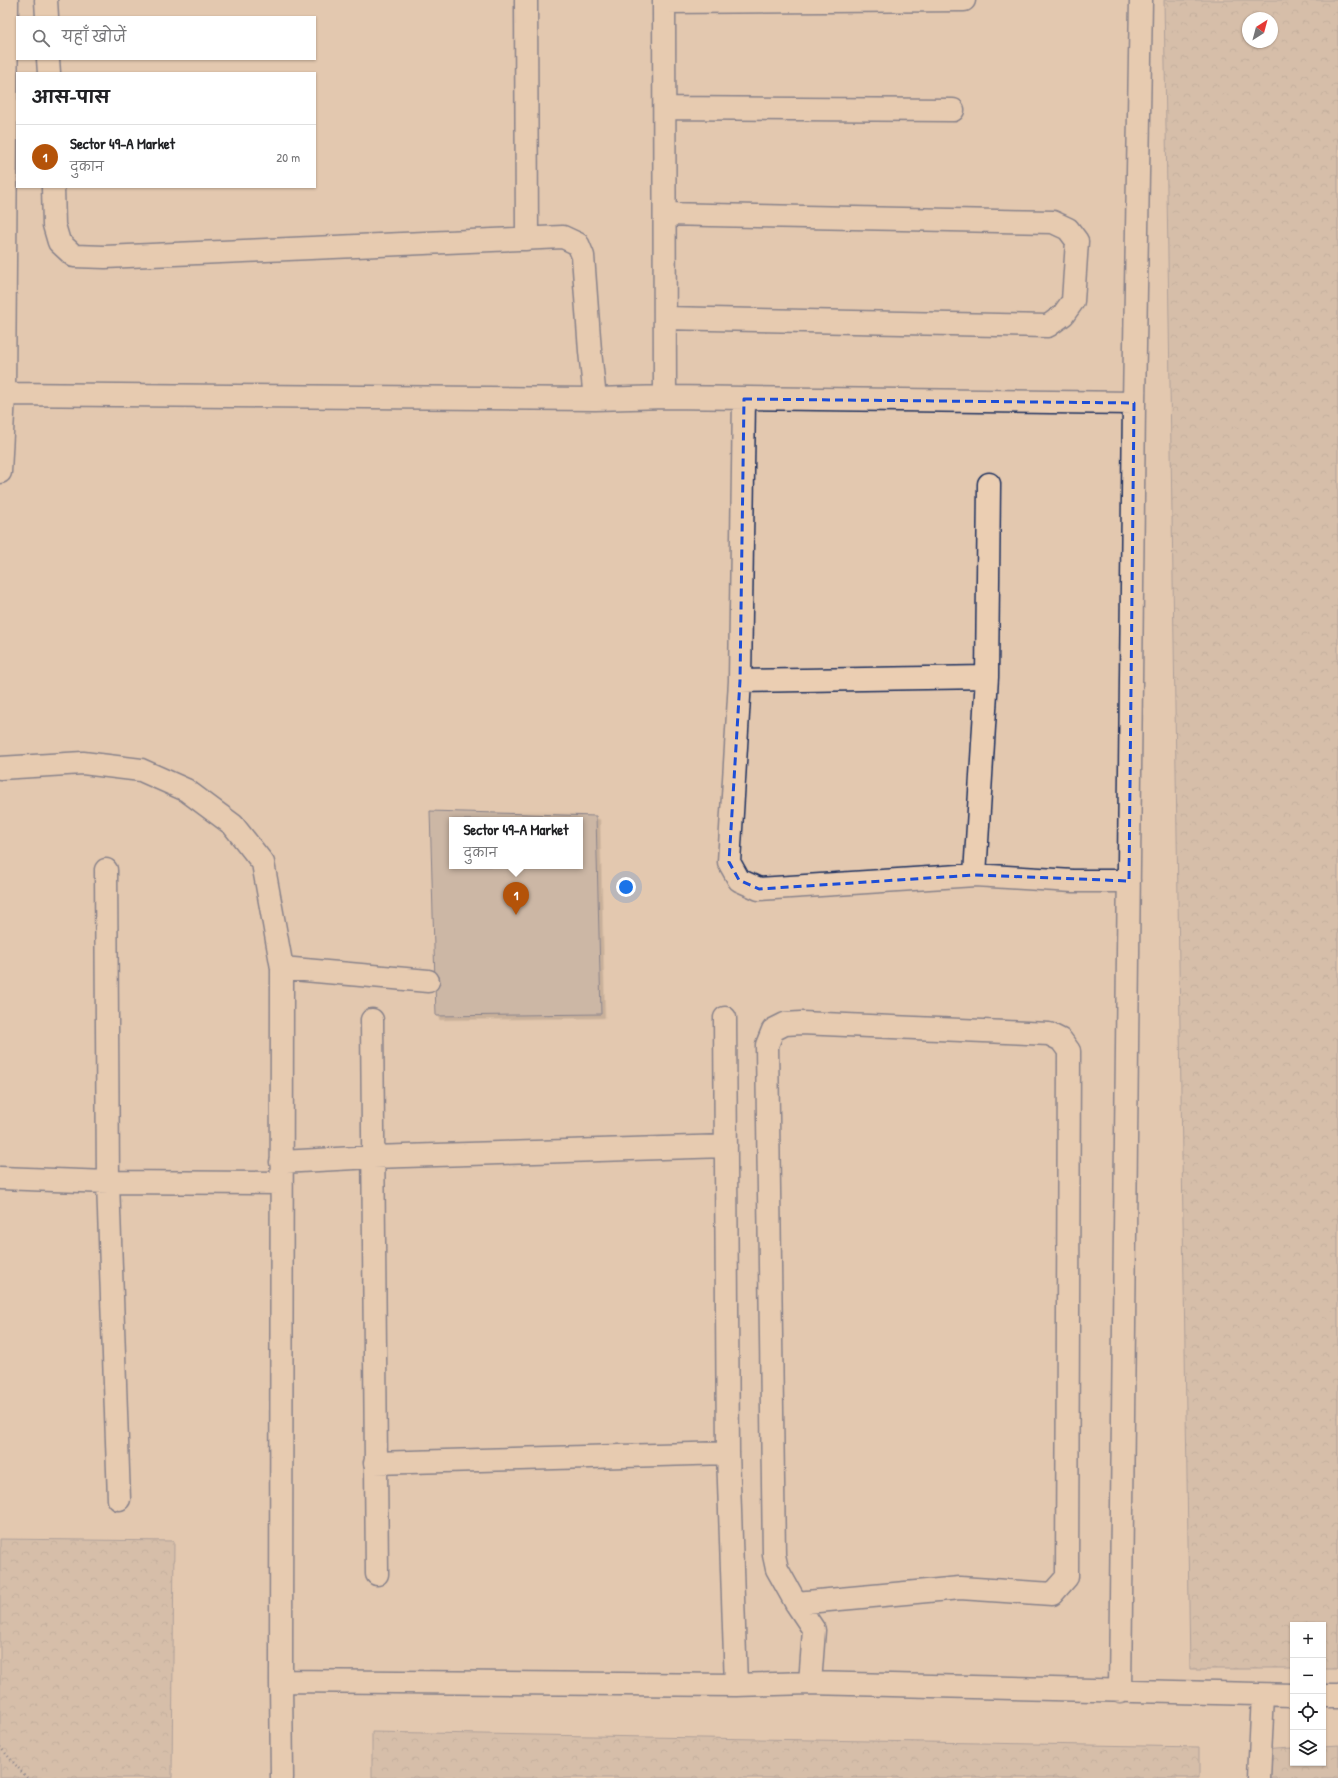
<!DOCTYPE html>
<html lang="hi">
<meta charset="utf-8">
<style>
:root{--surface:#fff;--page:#f2f2f2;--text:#202124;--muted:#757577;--line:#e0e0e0;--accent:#b45309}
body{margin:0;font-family:"Patrick Hand","Playpen Sans Deva",sans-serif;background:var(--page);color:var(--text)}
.controls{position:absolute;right:12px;bottom:12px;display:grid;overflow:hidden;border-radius:0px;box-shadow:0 1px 3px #0004}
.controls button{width:36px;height:36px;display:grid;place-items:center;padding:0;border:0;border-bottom:1px solid var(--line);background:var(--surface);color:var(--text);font:20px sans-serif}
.compass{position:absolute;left:1242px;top:12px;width:36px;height:36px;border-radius:50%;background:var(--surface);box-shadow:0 1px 3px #0004;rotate:36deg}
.you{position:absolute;left:626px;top:887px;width:14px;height:14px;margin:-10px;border:3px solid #fff;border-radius:50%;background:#1a73e8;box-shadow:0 0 0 6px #1a73e833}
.badge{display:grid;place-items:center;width:26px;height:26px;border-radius:50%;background:var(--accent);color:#fff;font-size:13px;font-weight:700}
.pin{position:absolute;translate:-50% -33px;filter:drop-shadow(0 1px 2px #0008)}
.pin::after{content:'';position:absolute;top:21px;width:14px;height:12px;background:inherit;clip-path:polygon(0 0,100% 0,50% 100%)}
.popup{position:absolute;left:449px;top:817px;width:134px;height:52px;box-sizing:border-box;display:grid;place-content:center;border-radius:0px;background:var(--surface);filter:drop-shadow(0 1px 3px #0005);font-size:13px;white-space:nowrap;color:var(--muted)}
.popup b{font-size:15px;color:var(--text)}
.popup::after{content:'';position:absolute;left:50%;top:100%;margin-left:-8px;border:8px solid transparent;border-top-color:var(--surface)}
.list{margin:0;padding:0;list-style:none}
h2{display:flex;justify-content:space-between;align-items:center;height:52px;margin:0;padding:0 16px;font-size:17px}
h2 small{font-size:13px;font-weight:400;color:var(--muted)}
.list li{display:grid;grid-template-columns:26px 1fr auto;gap:12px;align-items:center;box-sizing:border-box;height:64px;padding:0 16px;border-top:1px solid var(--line)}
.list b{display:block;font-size:15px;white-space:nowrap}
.list p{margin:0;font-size:13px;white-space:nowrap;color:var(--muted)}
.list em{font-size:13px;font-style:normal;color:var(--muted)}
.icon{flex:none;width:22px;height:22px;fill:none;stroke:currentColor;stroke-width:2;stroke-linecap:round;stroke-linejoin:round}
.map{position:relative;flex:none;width:1338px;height:1778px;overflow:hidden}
.search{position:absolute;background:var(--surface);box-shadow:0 1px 3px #0004;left:16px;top:16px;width:300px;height:44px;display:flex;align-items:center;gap:10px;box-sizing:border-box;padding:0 14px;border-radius:0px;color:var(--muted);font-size:15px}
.panel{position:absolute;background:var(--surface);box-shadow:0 1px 3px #0004;left:16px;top:72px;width:300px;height:116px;border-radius:0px}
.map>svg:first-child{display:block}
.forest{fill:url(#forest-crowns);stroke:#707080;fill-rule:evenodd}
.building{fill:#b0a29a;stroke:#1b2f5e;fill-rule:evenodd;filter:url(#shadow)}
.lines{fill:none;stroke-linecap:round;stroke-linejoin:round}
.street-casing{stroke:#1b2f5e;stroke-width:25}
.path{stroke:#1b2f5e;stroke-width:2.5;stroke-dasharray:1 3;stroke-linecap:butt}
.street{stroke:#ebceb2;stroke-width:22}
.marked{fill:none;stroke:#1d4ed8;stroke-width:3;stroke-dasharray:8 5;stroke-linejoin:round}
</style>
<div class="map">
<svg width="1338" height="1778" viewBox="0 0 1338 1778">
<defs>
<pattern id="forest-crowns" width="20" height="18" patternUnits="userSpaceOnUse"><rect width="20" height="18" fill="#c5b2a3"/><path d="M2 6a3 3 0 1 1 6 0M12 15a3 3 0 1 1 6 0" fill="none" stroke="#9f9188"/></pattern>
<filter id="shadow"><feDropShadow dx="3.5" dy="3.5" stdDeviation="0" flood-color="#0004"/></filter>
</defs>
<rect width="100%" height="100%" fill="#e3c8af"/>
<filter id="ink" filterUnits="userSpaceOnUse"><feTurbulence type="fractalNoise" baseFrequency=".025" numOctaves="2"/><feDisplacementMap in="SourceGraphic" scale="8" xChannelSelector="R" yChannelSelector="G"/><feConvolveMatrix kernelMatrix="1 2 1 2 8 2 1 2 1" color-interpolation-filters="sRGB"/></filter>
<g filter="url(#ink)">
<path class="forest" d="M1164 0H1338V1669H1323V1625H1293V1669H1190ZM1248 18H1272V42H1248Z
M0 1539 174 1541 172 1778H0Z
M372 1732 1199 1747V1778H372Z
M1338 1746V1778H1261V1750L1293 1748V1763H1323V1747Z"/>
<path class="building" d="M430 811 596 816 601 1014 436 1016ZM452 820H580V866H452Z"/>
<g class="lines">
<defs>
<path id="street" d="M46 0 47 17
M526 0 527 239
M664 0 665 397
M664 2 964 0
M48 59 49 73
M665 108 953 110
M53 187 54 225 59 242 74 256 105 257 563 237 578 244 583 256 590 351 595 399
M665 318 1048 326 1063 315 1073 301 1077 241 1068 229 1053 222 665 214
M4 394 595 399 665 397 1134 403
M744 399 740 681 729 862 739 880 759 889 975 875 1073 881H1129
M0 472 4 394 7 0
M987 677 989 484
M740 681 987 677 975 875
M0 768 83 763 141 770 186 790 233 825 263 863 282 968 281 1681 282 1778
M106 870 108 1182 119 1499
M282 968 428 981
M725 1018 728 1453 736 1685
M372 1020 377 1574
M281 1162 373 1157 726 1146
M0 1178 108 1182 281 1183
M375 1463 728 1453
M796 1603 960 1588 1052 1594 1067 1577 1069 1051 1061 1040 1049 1034 801 1023 785 1024 773 1030 767 1045 774 1555 777 1569 796 1603 814 1630 810 1683
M281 1681 736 1685 810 1683 1293 1695
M1120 1692 1134 403 1141 0
M1323 1696H1338
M1259 1778 1263 1695"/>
</defs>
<use href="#street" class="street-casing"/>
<path class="path" d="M0 1747 27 1778"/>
<use href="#street" class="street"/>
</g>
</g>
<path d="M0 0H1338V1778H0ZM744 399 1134 403 1129 881 975 875 759 889 739 880 729 862 740 681Z" fill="#e3c8af" fill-opacity=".55" fill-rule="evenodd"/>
<path class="marked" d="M744 399 1134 403 1129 881 975 875 759 889 739 880 729 862 740 681Z"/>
</svg>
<div class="controls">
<button>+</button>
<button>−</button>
<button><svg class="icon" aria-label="locate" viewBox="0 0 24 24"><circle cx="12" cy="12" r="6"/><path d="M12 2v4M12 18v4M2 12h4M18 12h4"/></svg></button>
<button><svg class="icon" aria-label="layers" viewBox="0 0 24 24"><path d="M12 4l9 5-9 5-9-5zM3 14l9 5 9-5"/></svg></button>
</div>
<svg class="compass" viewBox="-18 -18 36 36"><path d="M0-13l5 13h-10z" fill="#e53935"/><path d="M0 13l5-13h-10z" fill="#757577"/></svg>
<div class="you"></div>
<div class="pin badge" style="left:516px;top:915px">1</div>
<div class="popup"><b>Sector 49-A Market</b>दुकान</div>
<div class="search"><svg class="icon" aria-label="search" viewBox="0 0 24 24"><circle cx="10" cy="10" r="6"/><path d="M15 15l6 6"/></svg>यहाँ खोजें</div>
<section class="panel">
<h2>आस-पास<small></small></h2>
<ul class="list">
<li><span class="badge">1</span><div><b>Sector 49-A Market</b><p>दुकान</p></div><em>20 m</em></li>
</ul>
</section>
</div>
